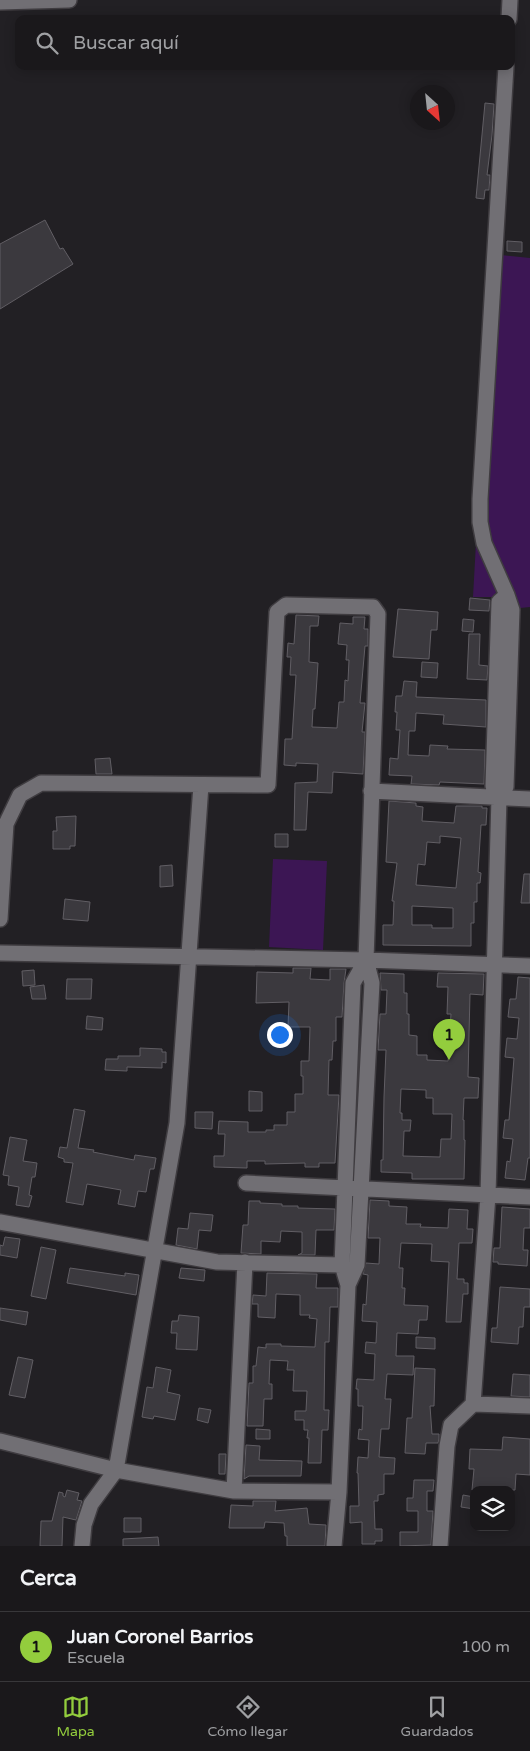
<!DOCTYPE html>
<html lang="es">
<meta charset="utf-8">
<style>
:root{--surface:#1a181b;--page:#272528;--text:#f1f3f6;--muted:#9fa0a3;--line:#38373a;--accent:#93cd3d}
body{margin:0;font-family:"Varela Round",sans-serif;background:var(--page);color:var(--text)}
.controls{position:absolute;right:15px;bottom:15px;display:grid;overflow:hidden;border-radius:10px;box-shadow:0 2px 12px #0003}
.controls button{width:45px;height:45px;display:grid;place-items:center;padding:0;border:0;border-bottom:1px solid var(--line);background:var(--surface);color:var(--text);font:25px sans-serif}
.compass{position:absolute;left:410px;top:85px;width:45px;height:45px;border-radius:50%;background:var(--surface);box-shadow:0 2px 12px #0003;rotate:153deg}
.you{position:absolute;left:279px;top:1034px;width:18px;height:18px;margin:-12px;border:4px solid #fff;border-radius:50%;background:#1a73e8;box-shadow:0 0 0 8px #1a73e833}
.badge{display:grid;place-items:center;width:32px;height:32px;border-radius:50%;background:var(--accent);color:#111;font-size:16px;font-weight:700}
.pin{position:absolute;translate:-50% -41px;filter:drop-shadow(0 1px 2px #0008)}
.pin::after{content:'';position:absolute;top:26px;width:18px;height:15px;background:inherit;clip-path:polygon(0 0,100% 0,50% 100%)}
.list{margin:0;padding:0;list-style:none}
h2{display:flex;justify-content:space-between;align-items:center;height:65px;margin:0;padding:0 20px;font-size:21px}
h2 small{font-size:16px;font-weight:400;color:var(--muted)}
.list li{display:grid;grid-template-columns:32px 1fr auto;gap:15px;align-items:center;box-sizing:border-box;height:70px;padding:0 20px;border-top:1px solid var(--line)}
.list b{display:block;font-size:19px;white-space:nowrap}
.list p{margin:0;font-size:16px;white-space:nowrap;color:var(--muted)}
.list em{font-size:16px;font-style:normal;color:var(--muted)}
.icon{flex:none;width:28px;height:28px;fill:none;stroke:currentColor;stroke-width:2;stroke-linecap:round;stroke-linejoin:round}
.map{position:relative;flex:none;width:530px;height:1546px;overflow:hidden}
.search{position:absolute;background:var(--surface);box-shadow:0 2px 12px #0003;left:15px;right:15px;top:15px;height:55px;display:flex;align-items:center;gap:12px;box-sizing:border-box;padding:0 18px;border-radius:10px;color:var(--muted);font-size:19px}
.sheet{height:135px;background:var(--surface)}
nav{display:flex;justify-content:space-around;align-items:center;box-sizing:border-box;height:70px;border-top:1px solid var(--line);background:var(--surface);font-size:14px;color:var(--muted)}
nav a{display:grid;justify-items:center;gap:2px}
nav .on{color:var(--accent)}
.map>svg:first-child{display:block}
.green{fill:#3c1654}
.building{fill:#3b393e;stroke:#615e64;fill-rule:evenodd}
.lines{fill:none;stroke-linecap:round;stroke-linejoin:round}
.minor-casing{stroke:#3f3c40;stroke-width:18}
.minor{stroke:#716f74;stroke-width:15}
</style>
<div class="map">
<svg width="530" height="1546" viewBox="0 0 530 1546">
<rect width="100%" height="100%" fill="#222024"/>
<path class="green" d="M492 254 530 258V607L520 608 510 588H499L493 597H473Z
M273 859 327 861 323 950 269 947Z"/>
<path class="building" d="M485 103 494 104 492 135 487 175H490L489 190H485L484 199 476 198Z
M45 220 60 249 63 248 73 264 0 309V244Z
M507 241 522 242V252L507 251Z
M470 598 490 600 489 611 469 610Z
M398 609 438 612 437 630H431L429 659 393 657Z
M296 615 319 616 318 626H310L309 662 318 663 315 709H313L312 727 337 728 339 702H344L345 680 348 681 349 660H346L347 645 338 644 340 623 353 624V617H365L364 629H368V646H365L360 703H365L362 732H365L363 774 333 772 332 793 308 792 306 830H294L295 783 317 782 318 764 296 763V766L284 765 285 739H292L296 675H290L291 657H287L288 643 294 644Z
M463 619 474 620 473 632 462 631Z
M469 634H480L479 665 488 666 487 680 467 679Z
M422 662 438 663 437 678 421 677Z
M404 681 417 682 416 697 486 700V727L443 724 444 715 416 713 415 731H409L408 755 429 756 430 745 448 746 447 749 485 750 484 784 440 782 439 785 411 784 412 776 389 775 390 758 398 759 400 730H396L397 712H395L396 696H402Z
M110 758 112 774H96L95 759Z
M389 801 416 803V806L423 807 422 821 454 823 456 806H482V808H487L486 825H481L478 872 481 873 480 883H477V902H474V923H471V946L383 945V925H393L394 901H392L397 863 386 862ZM440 836 461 838 456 888 416 885 418 864 425 865 427 842 440 843ZM412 906 453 908V928H432V925H412Z
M76 816 75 846H70V849H53V831H57L56 817Z
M275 834H288V847H275Z
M172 865 173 886 160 887V866Z
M524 874H530V903H521Z
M65 899 90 902 88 921 63 919Z
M293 968H311L310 979 330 980V969H346L344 983 342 1017H336V1041H333L332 1060H329L328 1095H339L335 1163H319V1167H305V1163L265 1164V1161H247V1168L214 1167V1156H224L225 1134H218L219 1121 248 1122V1132H266V1130H274V1125H287V1112H295V1094H303V1076H301V1061H309L310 1027H288L289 1002 256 1003 257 972 293 973Z
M34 970 35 985 23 986 22 971Z
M380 973 404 974V993H407V1014H409V1035L417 1036V1055H427V1060L448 1061 451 1014H447L448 987H437L438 973 484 974 483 995 470 994 468 1077 479 1078 478 1098H464L463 1120H464V1140H465L464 1179H412V1173L381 1172V1160H383L384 1097 386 1050H378L380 1014H386L387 990H381ZM401 1089 426 1090V1098H433V1114H452L451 1139H441L440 1157 403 1156 404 1131H410L411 1120H402V1113H400Z
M518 977 530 978V1158H528L525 1180 505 1178 507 1161 510 1162 513 1139 503 1138 505 1120H509L514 1058 505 1057 507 1038 517 1039 519 1018 508 1017 510 999H516Z
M67 979H92L91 999H66Z
M44 985 46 999H32L30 987Z
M87 1016 103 1018 102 1030 86 1029Z
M140 1048 162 1049V1052H166V1063L162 1062V1068L127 1067V1071L105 1070 106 1059H118V1056H140Z
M249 1091 262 1092V1111H249Z
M74 1109 85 1111 78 1148 94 1150 93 1152 134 1160 135 1155 156 1158 154 1169H150L146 1192 138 1191 135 1207 118 1204 121 1190 87 1184 83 1205 66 1202 73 1163 64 1162V1159L58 1157 60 1147 67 1148Z
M195 1112H213L212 1129 195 1128Z
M10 1137 27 1140 23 1161 37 1163 35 1177H32L29 1195 32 1196 29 1207 16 1205 19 1187 8 1185 9 1176 3 1175Z
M370 1200 389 1201V1206L407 1207 406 1224H421L420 1227 448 1228 449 1209 468 1210 467 1229H473L472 1243H459L457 1279H464V1283H468V1294H463L461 1322H446L449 1262 431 1261 432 1244 401 1243 399 1268H403L402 1288H405L404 1305 428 1306 427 1320H419L418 1334 397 1333 396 1356H414L413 1375 387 1374 385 1399H391L389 1429H381L379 1457 395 1458 394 1474H384V1494L378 1495V1501H374L375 1529H382V1541H375V1544H362V1522L350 1523V1506H359L358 1473H357L358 1457 368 1458 369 1440 358 1439 359 1429 362 1430 363 1406H358V1389H356L357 1379 374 1380 375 1354 365 1353 366 1342 376 1343 377 1322 362 1321 363 1304 366 1305 368 1275 363 1274 366 1263 379 1264 380 1238H368Z
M249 1201H260V1203L282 1204V1206H298V1208L335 1209 334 1230H316L315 1255H298L302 1253V1232L281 1231 280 1242 261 1241V1254L241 1253 243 1225H248Z
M502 1207 530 1209V1228H524L523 1250H528L527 1266 498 1264V1262H493L494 1248H500Z
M190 1213 213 1215 211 1231 199 1230 197 1249 176 1245 178 1228 188 1229Z
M5 1237 20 1239 17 1258 0 1255V1245L3 1246Z
M41 1247 56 1250 46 1299 31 1296Z
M70 1268 125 1276V1273L139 1275 136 1295 67 1283Z
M181 1268 205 1270 204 1281 179 1278Z
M267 1273 317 1274 316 1288H338V1307H330L329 1342H325L324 1410H329L328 1430H322L321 1463H308L309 1438H307L308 1430H304V1420H295V1411H306L307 1391H293L294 1370H287L288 1361 270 1360 269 1384H272V1399H264L263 1426H247L249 1383H253V1366H256L258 1347 266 1348V1344H281V1346L315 1347 317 1319 309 1318 310 1315H300V1295L276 1294 275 1318 258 1317V1304H252L253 1295 266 1296Z
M500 1287 530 1289V1307H524L523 1327H519L518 1344 491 1342 492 1328H497Z
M0 1308 28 1312 26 1325 0 1320Z
M179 1315 199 1317 197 1350 176 1349 177 1333H171L172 1321H178Z
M416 1337 435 1338V1349L416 1348Z
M18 1357 33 1360 25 1398 9 1395Z
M156 1367 171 1370 167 1392 180 1395 175 1420 154 1416 153 1419 142 1417 147 1387 153 1388Z
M415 1368 435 1369 434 1406H430L432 1434H439V1439L438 1443H426L425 1454 405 1453 407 1418H412Z
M513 1374 530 1375V1397L511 1396Z
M199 1408 211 1410 208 1423 197 1420Z
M256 1429 270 1430V1439H256Z
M503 1437 530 1439V1475L516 1474 515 1490H472L474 1469H469L470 1449 502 1450Z
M246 1445 260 1446 259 1460 302 1461 301 1476H249L244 1479Z
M219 1454H226L225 1474H219Z
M414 1480H434L433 1491H427V1511H433L431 1545 400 1546V1532H418V1511H407V1498H413Z
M67 1490 79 1493 77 1500 82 1501 76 1520 63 1517 62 1546H40L41 1521H52L59 1492 63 1493V1496L65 1497Z
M463 1495 474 1497V1509L461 1507Z
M253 1501H276L275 1511 307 1508 309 1524 326 1525 325 1546H287V1536H285L284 1523 265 1522 264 1528H229L231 1505 253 1506Z
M124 1518H141V1532H124Z
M158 1537 159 1546H123V1539Z"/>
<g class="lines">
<defs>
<path id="minor" d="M0 2 69 0
M509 19 510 0
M371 791 530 799
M499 797 506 787 512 610 507 595 484 543 480 522V499L506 66
M0 919 6 824 20 795 41 783 268 785 277 612 286 605 373 607 378 614 366 960 372 983 357 1265 348 1285
M0 953 366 960 530 966
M246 1183 530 1197
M0 1222 217 1262 342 1265
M473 1404 530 1406
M0 1441 116 1470 234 1491 339 1492
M234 1491 245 1262
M82 1546 84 1525 91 1504 116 1470 177 1123 201 785
M334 1546 339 1492 348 1285 342 1265 353 983 366 960
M440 1546 447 1446 451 1425 473 1404 488 1195 499 797 493 786 499 602 507 595"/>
</defs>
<use href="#minor" class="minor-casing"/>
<use href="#minor" class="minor"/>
</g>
</svg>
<div class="controls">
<button><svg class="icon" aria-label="layers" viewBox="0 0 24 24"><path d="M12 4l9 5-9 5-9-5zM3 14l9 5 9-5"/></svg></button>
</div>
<svg class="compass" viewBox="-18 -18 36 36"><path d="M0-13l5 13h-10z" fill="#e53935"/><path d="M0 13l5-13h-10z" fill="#9fa0a3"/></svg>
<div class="you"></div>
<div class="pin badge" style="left:449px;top:1060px">1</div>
<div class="search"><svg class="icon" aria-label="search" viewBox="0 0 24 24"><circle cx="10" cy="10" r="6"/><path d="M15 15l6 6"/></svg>Buscar aquí</div>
</div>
<section class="sheet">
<h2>Cerca<small></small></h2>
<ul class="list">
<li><span class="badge">1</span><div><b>Juan Coronel Barrios</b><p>Escuela</p></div><em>100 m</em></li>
</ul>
</section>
<nav>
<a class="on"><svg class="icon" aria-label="map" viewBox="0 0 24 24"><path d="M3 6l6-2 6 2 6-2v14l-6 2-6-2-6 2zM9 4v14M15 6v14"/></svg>Mapa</a>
<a><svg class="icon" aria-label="directions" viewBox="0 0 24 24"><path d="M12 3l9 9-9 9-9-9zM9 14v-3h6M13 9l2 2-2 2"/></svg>Cómo llegar</a>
<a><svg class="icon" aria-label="saved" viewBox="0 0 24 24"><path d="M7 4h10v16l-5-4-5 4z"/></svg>Guardados</a>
</nav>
